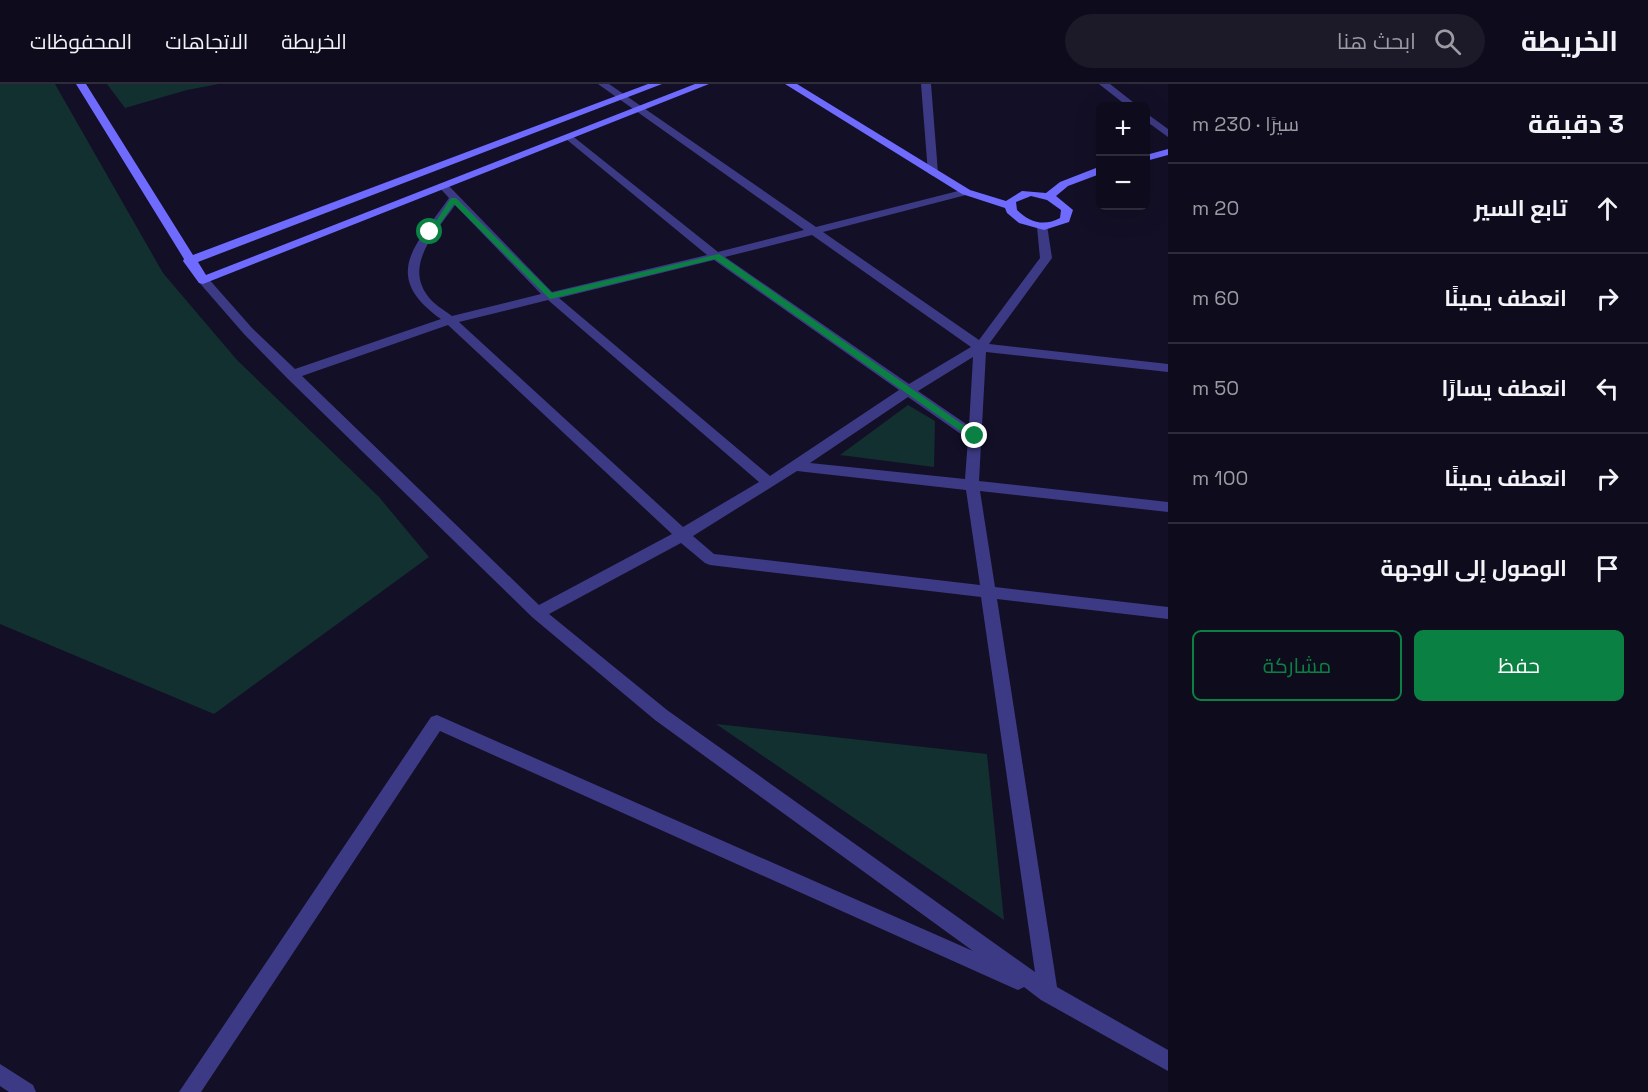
<!DOCTYPE html>
<html lang="ar">
<meta charset="utf-8">
<style>
:root{--surface:#0e0b1c;--page:#1c1929;--text:#f1f3f6;--muted:#9b9ba3;--line:#2e2b3b;--accent:#0b8043}
body{margin:0;font-family:"Space Grotesk",Cairo,sans-serif;background:var(--page);color:var(--text);direction:rtl}
.controls{position:absolute;right:18px;top:18px;display:grid;overflow:hidden;border-radius:9px;box-shadow:0 6px 24px #0002}
.controls button{width:54px;height:54px;display:grid;place-items:center;padding:0;border:0;border-bottom:2px solid var(--line);background:var(--surface);color:var(--text);font:30px sans-serif}
.stop{position:absolute;width:18px;height:18px;margin:-14px;border:4px solid #0b8043;border-radius:50%;background:#fff}
.stop.end{background:#0b8043;border-color:#fff;box-shadow:0 2px 6px #0008}
.list{margin:0;padding:0;list-style:none}
h2{display:flex;justify-content:space-between;align-items:center;height:78px;margin:0;padding:0 24px;font-size:26px}
h2 small{font-size:20px;font-weight:400;color:var(--muted)}
.list li{display:grid;grid-template-columns:39px 1fr auto;gap:18px;align-items:center;box-sizing:border-box;height:90px;padding:0 24px;border-top:2px solid var(--line)}
.list b{display:block;font-size:22px;white-space:nowrap}
.list em{font-size:20px;font-style:normal;color:var(--muted)}
.actions{display:flex;gap:12px;padding:18px 24px}
.actions a{flex:1;padding:14px 0;border:2px solid var(--accent);border-radius:9px;text-align:center;font-size:21px;color:var(--accent)}
.actions .main{background:var(--accent);color:#fff}
.icon{flex:none;width:33px;height:33px;fill:none;stroke:currentColor;stroke-width:2;stroke-linecap:round;stroke-linejoin:round}
.map{position:relative;flex:none;width:1168px;height:1008px;overflow:hidden;direction:ltr}
header{display:flex;align-items:center;gap:36px;box-sizing:border-box;height:84px;padding:0 30px;background:var(--surface);border-bottom:2px solid var(--line)}
header strong{font-size:28px}
nav{display:flex;gap:33px;margin-inline-start:auto;font-size:21px}
.search{width:420px;height:54px;background:var(--page);display:flex;align-items:center;gap:15px;box-sizing:border-box;padding:0 21px;border-radius:33px;color:var(--muted);font-size:22px}
main{display:flex}
aside{flex:1;background:var(--surface)}
.map>svg:first-child{display:block}
.green{fill:#12302f}
.lines{fill:none;stroke-linecap:round;stroke-linejoin:round}
.street{fill:#3d3a85;fill-rule:evenodd}
.secondary{fill:#6f6bff;fill-rule:evenodd}
.route{fill:#0b8043}
</style>
<header>
<strong>الخريطة</strong>
<div class="search"><svg class="icon" aria-label="search" viewBox="0 0 24 24"><circle cx="10" cy="10" r="6"/><path d="M15 15l6 6"/></svg>ابحث هنا</div>
<nav><a>الخريطة</a><a>الاتجاهات</a><a>المحفوظات</a></nav>
</header>
<main>
<aside>
<h2>3 دقيقة<small>سيرًا · 230 m</small></h2>
<ul class="list">
<li><svg class="icon" aria-label="ahead" viewBox="0 0 24 24"><path d="M12 20V5M6 11l6-6 6 6"/></svg><div><b>تابع السير</b></div><em>20 m</em></li>
<li><svg class="icon" aria-label="right" viewBox="0 0 24 24"><path d="M7 20v-9h11M14 6l5 5-5 5"/></svg><div><b>انعطف يمينًا</b></div><em>60 m</em></li>
<li><svg class="icon" aria-label="left" viewBox="0 0 24 24"><path d="M17 20v-9H6M10 6l-5 5 5 5"/></svg><div><b>انعطف يسارًا</b></div><em>50 m</em></li>
<li><svg class="icon" aria-label="right" viewBox="0 0 24 24"><path d="M7 20v-9h11M14 6l5 5-5 5"/></svg><div><b>انعطف يمينًا</b></div><em>100 m</em></li>
<li><svg class="icon" aria-label="arrive" viewBox="0 0 24 24"><path d="M6 21V4h12l-3 4 3 4H6"/></svg><div><b>الوصول إلى الوجهة</b></div></li>
</ul>
<div class="actions"><a class="main">حفظ</a><a>مشاركة</a></div>
</aside>
<div class="map">
<svg width="1168" height="1008" viewBox="0 0 1168 1008">
<rect width="100%" height="100%" fill="#130f26"/>
<path class="green" d="M0 0H55L163 189 237 276 379 413 429 473 214 630 0 540Z
M107 0H219L187 6 125 24Z
M908 321 935 337 934 383 840 371Z
M716 640 987 670 1004 836Z"/>
<g class="lines">
<path class="street" d="M598 0H609L816 143 966 105 970 106V110L823 148 979 256 1040 174 1037 143 1043 140 1047 141 1052 174 989 260 1168 280V288L986 268 979 397 1168 418V428L980 407 995 503 1168 523V535L997 515 1057 903 1168 966V987L1041 916 1024 903 1018 906 1011 903 440 647 201 1008H179L431 633 437 631 973 867 655 636 532 533 287 294 244 250 197 196 199 193H207L252 244 295 285 441 235C379 191 417 160 449 114L438 102 439 100H447L552 208 707 171 566 55 565 53 570 50 718 168 804 146ZM455 121 541 210 452 232C444 226 433 220 427 211 404 179 438 146 455 121ZM812 151 971 263 909 300 725 173ZM714 176 899 306 770 392 559 214ZM548 216 759 398 683 443 459 238ZM448 241 672 450 539 521 302 292ZM973 273 969 342 918 307ZM908 313 968 355 965 395 810 379ZM797 387 966 406 980 501 714 470 693 452ZM681 459 705 479 710 481 981 513 1035 888 667 626 549 530Z
M921 0H931L938 89 933 92 928 89Z
M1099 0H1110L1138 22H1127Z
M1146 29 1168 45V53L1146 37Z
M0 980 33 1001 36 1008H9L0 1002Z"/>
<path class="secondary" d="M76 0H86L193 171 648 0H662L198 178 206 191 695 0H709L203 200 199 199 183 177 184 175Z
M785 0H797L970 106 1006 117 1022 107 1046 109 1060 98 1096 84 1100 83V90L1068 102 1056 112 1073 126 1069 138 1044 146 1019 139 1007 129 1005 124 962 110ZM1031 112 1047 116 1061 126 1060 134C1044 143 1029 138 1017 126L1016 118Z
M1168 65V71L1146 77V71Z"/>
</g>
<path class="route" d="M451 114H456L552 209 719 170 979 352 972 355 715 175 550 215 454 120 433 150H428Z"/>
</svg>
<div class="controls">
<button>+</button>
<button>−</button>
</div>
<div class="stop" style="left:430px;top:148px"></div>
<div class="stop end" style="left:975px;top:352px"></div>
</div>
</main>
